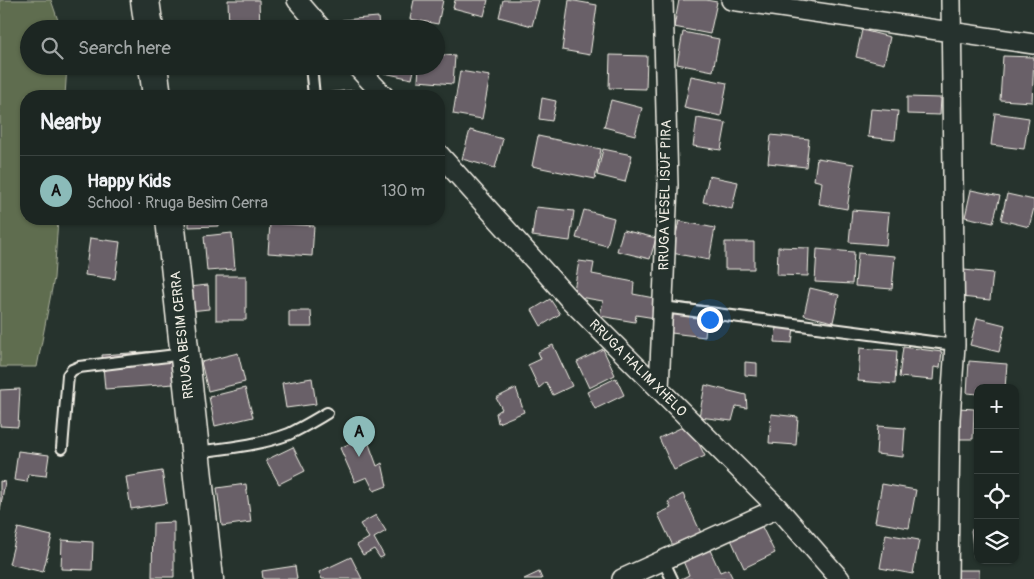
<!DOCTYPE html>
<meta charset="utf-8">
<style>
:root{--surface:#1c2622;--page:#29322f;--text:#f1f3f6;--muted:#a0a5a5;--line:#3a4340;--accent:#8bbbb9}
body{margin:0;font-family:Pangolin,sans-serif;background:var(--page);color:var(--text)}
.controls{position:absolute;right:15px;bottom:15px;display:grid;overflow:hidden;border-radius:10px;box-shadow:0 1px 4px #0004}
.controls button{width:45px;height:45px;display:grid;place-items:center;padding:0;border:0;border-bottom:1px solid var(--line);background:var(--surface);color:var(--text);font:25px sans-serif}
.you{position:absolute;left:709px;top:319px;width:18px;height:18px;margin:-12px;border:4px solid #fff;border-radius:50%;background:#1a73e8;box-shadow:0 0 0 8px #1a73e833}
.badge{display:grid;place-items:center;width:32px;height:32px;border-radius:50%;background:var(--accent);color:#111;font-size:16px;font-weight:700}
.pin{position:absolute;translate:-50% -41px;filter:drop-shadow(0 1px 2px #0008)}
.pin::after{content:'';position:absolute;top:26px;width:18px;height:15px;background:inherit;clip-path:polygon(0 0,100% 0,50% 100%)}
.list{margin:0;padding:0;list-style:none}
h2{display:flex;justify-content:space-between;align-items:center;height:65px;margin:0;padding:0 20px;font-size:21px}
h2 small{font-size:16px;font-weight:400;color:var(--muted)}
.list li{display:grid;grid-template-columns:32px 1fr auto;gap:15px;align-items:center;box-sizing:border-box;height:70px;padding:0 20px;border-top:1px solid var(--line)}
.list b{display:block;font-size:19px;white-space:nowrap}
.list p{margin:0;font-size:16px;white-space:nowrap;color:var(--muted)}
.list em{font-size:16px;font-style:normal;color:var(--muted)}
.icon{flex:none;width:28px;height:28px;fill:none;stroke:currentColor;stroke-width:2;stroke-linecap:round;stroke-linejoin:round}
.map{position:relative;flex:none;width:1034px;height:579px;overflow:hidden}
.search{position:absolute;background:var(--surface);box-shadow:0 1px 4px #0004;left:20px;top:20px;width:425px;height:55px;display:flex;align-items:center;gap:12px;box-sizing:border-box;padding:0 18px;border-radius:28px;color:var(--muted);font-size:19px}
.panel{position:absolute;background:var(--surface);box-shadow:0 1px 4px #0004;left:20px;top:90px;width:425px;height:135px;border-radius:20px}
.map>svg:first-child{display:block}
.green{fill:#5f6d4f;stroke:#aaaf9c}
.building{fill:#696067;stroke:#f4f1e8}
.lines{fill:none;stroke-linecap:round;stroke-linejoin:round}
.lane-casing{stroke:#f4f1e8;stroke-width:14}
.street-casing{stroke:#f4f1e8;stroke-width:22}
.secondary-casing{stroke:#f4f1e8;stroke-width:31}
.lane{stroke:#26332d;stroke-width:10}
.street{stroke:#26332d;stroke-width:19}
.secondary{stroke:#26332d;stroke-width:28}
.labels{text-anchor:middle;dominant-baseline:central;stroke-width:4;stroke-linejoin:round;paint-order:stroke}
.street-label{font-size:14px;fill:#f4f1e8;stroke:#26332d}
</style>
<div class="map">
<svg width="1034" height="579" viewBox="0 0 1034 579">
<rect width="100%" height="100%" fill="#26332d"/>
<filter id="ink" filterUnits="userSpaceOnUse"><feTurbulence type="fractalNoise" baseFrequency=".02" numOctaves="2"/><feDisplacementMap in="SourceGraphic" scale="10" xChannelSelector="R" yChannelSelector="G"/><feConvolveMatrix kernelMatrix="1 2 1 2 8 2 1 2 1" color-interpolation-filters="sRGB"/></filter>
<g filter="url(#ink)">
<path class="green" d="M0 0H51L61 29H29V66H67L65 96H26V219H58L54 278 37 367H0Z"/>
<path class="building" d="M228 0H259L260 29H229Z
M414 0H443L438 24 410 19Z
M455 0H488L484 16 453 8Z
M503 0H539L532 26 499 17Z
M569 0 597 5 590 55 562 50Z
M679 0H706L717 2 710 34 674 27Z
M378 17 379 29H343L342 20Z
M201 22 202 29H169V25Z
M862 30 890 37 884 64 856 57Z
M683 32 719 39 713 71 677 64Z
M436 54 455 56 453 84 418 81 419 66H436Z
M610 55 647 56 646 89 609 88Z
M1003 56 1034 57 1032 102 1000 100Z
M386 66H415L412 79 384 73Z
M460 71 490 76 482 119 453 114Z
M691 76 727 83 721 116 684 108Z
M354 90 355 96H325L324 93Z
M907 97 941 98 940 115 907 114Z
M542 98 556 101 552 121 539 119Z
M611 100 642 108 635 135 604 127Z
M871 109 898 111 895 140 868 137Z
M995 113 1029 118 1024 149 991 145Z
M697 118 726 123 721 150 693 146Z
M470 130 503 139 495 168 462 159Z
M771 135 809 139 806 167 768 163Z
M538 136 601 149 595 179 532 166Z
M603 149 632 155 625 182 597 175Z
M817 158 854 164 847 209 819 204 822 182 814 180Z
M709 176 738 182 732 209 703 202Z
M971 190 1000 196 993 223 965 217Z
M1007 194 1034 200V208L1029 227 1001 220Z
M536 207 574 211 570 241 532 236Z
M584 210 614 218 607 246 576 238Z
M852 210 889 213 886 245 849 242Z
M85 219H144L143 223 85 220Z
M189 219H219V226L189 227Z
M251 219H281V221H251Z
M679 221 715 228 709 260 672 253Z
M270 223 314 226 312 256 268 253Z
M623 230 656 238 650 259 617 251Z
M232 233 235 269 207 271 204 236Z
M90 238 120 242 115 279 85 275Z
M725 242H754V269H725Z
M778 247 809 248 808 276 777 275Z
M817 249 854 252 852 284 815 282Z
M858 253 895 256 892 289 855 286Z
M579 261 594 263 592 274 634 282 633 294 659 299 655 318 636 315 635 322 600 316 603 301 573 296Z
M964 270 993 273 990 300 961 297Z
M216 276H246V320H216Z
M208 285 209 309 190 311 188 287Z
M810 288 839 295 833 322 804 315Z
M550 299 560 314 541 326 532 310Z
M675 302 708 306 705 337 671 333Z
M289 311H311L312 327H289Z
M977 318 1005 325 999 352 970 345Z
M776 326 794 327 792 343 775 342Z
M553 345 572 386 553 395 546 382 539 388 528 365 541 359 538 352Z
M903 347 942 352 940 368 934 367 933 380 899 377Z
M860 348 897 351 895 384 858 381Z
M603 349 615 375 589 388 577 362Z
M172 350 174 384 105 389 102 355Z
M238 353 245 382 208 391 201 362Z
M969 361 1007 364 1005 388H978V394L967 393Z
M745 362 757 363V376L745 375Z
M312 378 316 404 286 408 282 383Z
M616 378 624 395 595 409 587 392Z
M705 385 746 395 747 408 736 406 732 421 699 417Z
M245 388 253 417 215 426 209 397Z
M516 388 524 412 498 423 496 413 502 409 496 398Z
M20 389 18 427 0 426V390Z
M958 408 974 409 973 439H956Z
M771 414 798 417 796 445 769 443Z
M689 424 705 456 674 470 659 438Z
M878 426 905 428 903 457 876 454Z
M366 436 377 466 382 463 387 486 374 491 367 477 355 482 340 448Z
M293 447 305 471 279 484 266 460Z
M18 451 49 455 46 476 28 474 27 482 14 480Z
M162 471 167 503 131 509 126 477Z
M0 481 5 482 0 510Z
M246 484 251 522 222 526 217 488Z
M882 484 916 490 909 528 875 522Z
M683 494 702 535 674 548 658 514 671 508 668 502Z
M376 515 386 531 374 538 384 556 380 558 374 549 363 555 357 545 369 538 360 524Z
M759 521 775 553 744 568 729 535Z
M174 522V577H152L153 523Z
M18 528 52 536 43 572 9 564Z
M978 529V556L974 557 971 530Z
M886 534 919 540 913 574 880 568Z
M62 540 93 542 92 570 61 569Z
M710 550 720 572 728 569 733 579H681L689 575 683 561Z
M351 557 362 579H322L319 572Z
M295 566 297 579H263L262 571Z
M955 570H979V579H955Z
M539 572 542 579H524Z"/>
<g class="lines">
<defs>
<path id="lane" d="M311 66 314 96
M663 307 955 345
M62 448 68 375 72 370 79 367 184 354
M196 452C227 448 260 445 289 434 302 428 315 420 327 413
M663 560 672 579"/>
<path id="street" d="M297 0 322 29
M731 0 1034 44
M356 66 384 96
M439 154 569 299 778 508 840 579
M659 389 668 185 663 0
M622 579 778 508
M948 579 950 419 955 345 951 0"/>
<path id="secondary" d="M145 0 149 29
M153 66 157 96
M170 219 209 579"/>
</defs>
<use href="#lane" class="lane-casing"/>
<use href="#street" class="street-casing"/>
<use href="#secondary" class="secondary-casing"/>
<use href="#lane" class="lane"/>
<use href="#street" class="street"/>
<use href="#secondary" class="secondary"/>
</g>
</g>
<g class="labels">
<g class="street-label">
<text transform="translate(665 195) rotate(-89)">RRUGA VESEL ISUF PIRA</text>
<text transform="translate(182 335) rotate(-96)">RRUGA BESIM CERRA</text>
<text transform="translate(638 368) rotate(45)">RRUGA HALIM XHELO</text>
</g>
</g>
</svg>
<div class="controls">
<button>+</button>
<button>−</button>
<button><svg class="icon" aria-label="locate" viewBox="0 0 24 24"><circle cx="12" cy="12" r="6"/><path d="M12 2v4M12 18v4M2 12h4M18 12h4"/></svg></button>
<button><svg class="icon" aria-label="layers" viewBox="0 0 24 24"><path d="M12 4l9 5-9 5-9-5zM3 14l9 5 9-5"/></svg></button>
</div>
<div class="you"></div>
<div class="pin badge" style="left:359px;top:457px">A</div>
<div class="search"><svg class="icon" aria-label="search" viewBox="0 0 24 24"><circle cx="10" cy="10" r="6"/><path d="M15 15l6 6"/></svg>Search here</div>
<section class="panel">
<h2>Nearby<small></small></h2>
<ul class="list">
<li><span class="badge">A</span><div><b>Happy Kids</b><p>School · Rruga Besim Cerra</p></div><em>130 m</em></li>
</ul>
</section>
</div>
